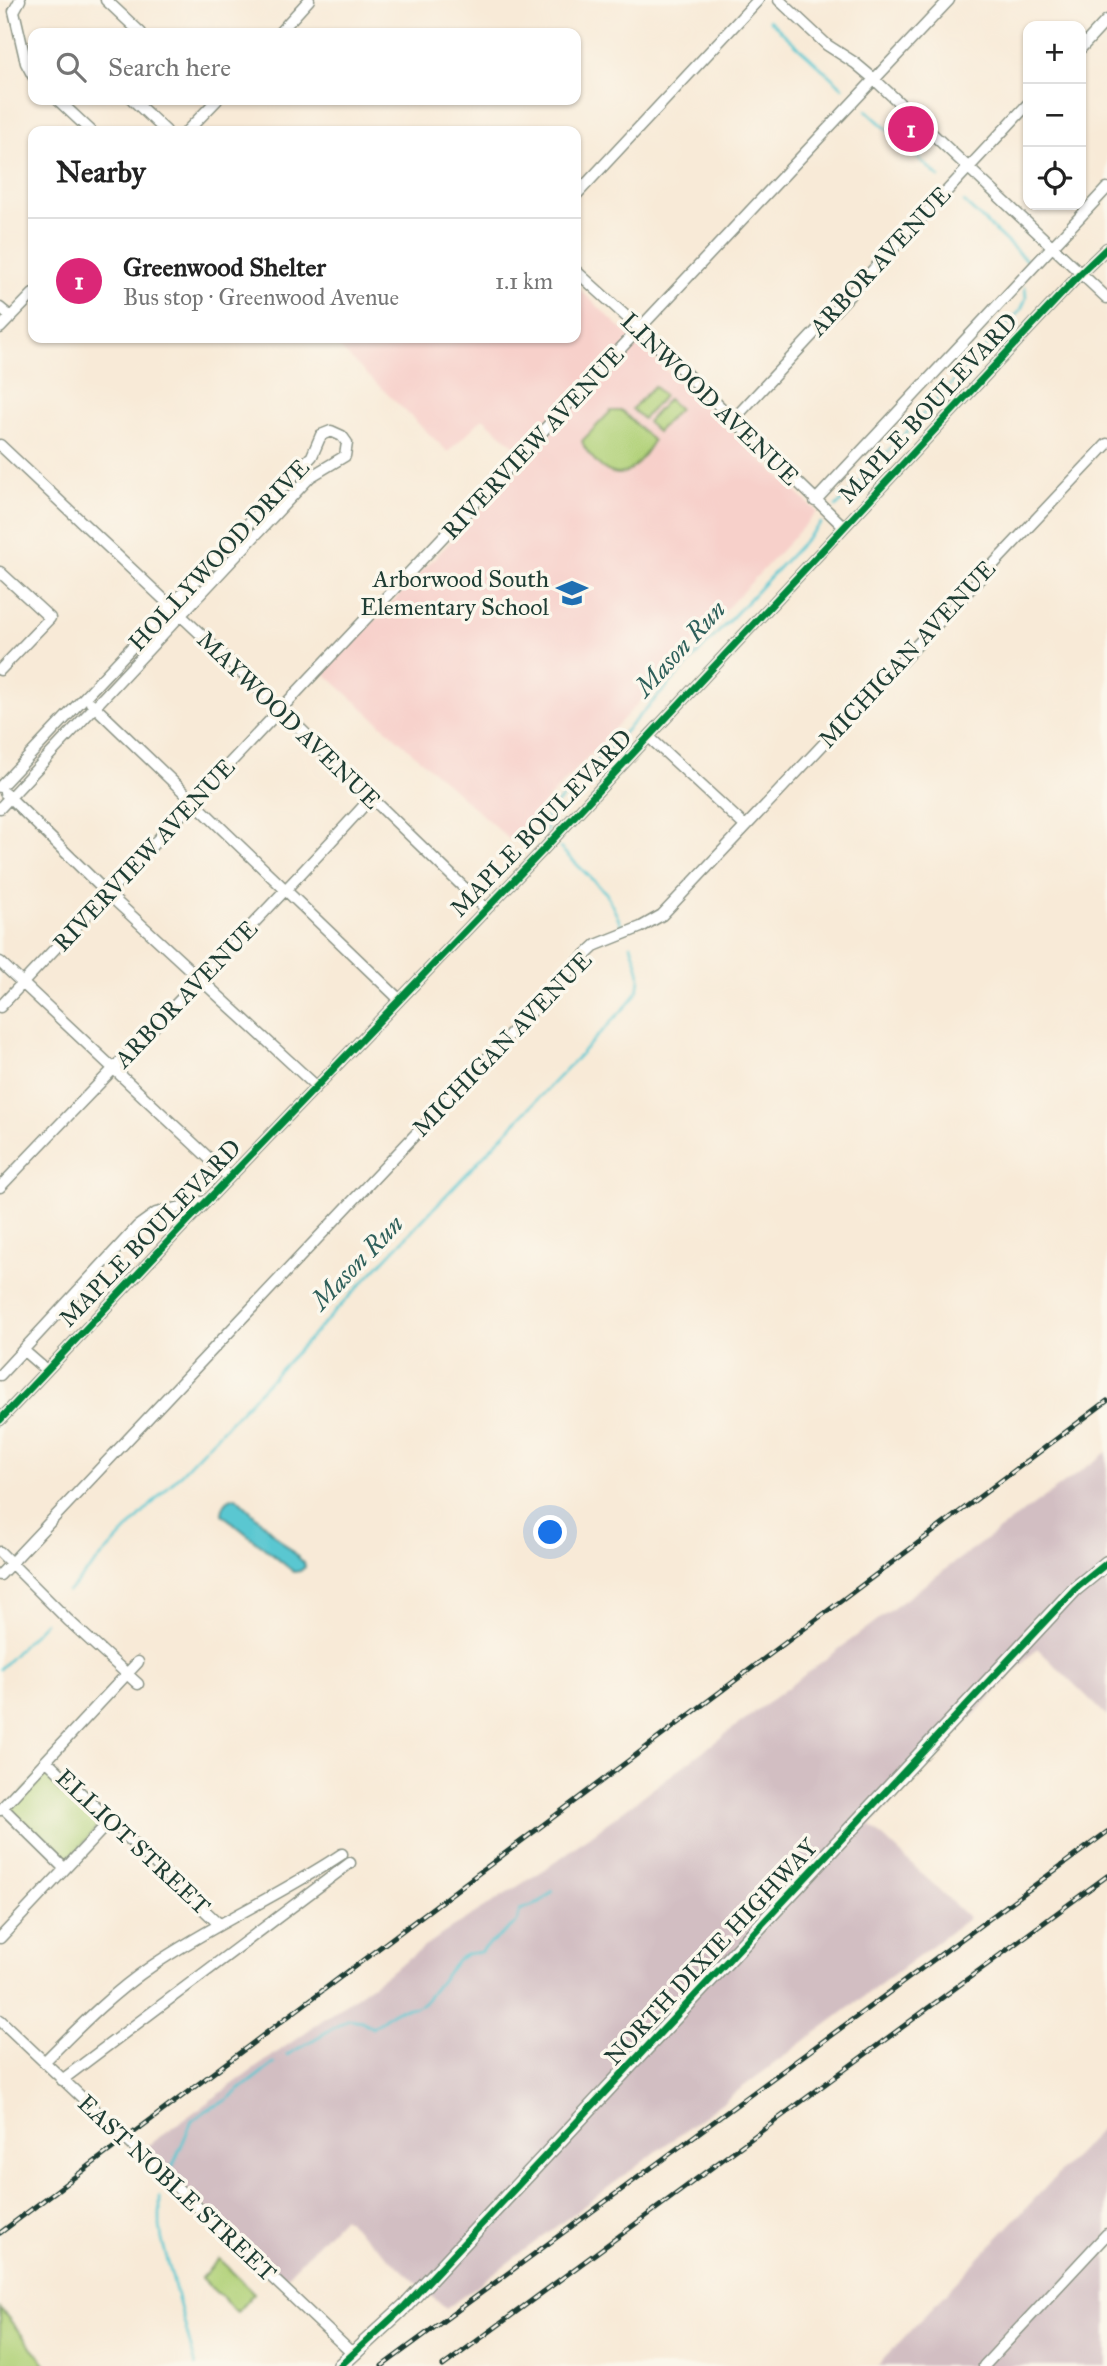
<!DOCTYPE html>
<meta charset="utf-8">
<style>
:root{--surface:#fff;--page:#f6f6f6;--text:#222;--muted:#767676;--line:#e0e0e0;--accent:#db2777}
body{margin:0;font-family:"IM FELL Great Primer",serif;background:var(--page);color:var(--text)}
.controls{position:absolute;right:21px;top:21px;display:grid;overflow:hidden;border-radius:14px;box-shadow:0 2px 5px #0004}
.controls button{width:63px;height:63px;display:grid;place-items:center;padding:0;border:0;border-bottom:2px solid var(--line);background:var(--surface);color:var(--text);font:35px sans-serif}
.you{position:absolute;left:551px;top:1533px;width:24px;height:24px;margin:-18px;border:5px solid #fff;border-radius:50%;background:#1a73e8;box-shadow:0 0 0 10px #1a73e833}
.badge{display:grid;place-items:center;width:46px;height:46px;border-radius:50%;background:var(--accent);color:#fff;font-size:23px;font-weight:700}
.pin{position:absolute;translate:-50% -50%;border:4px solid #fff;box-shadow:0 2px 7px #0006}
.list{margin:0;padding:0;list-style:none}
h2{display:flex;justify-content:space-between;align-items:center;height:91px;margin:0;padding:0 28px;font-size:30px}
h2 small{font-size:23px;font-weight:400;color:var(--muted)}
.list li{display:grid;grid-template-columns:46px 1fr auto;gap:21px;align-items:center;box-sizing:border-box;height:126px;padding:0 28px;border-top:2px solid var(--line)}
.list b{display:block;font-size:26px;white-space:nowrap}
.list p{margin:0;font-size:23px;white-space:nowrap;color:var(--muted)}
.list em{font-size:23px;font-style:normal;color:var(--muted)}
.icon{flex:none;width:38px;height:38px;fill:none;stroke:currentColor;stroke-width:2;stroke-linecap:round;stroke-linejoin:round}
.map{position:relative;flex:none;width:1107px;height:2366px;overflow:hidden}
.search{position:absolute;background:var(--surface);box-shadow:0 2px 5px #0004;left:28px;top:28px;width:553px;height:77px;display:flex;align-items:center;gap:18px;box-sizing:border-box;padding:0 24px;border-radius:14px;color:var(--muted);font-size:26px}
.panel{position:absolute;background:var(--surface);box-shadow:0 2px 5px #0004;left:28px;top:126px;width:553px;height:217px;border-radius:14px}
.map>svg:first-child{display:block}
.built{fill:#f7d0ca}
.industrial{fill:#d2bec2}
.green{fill:#b2d27a;stroke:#688857;stroke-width:2}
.water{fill:#5ac7d1;stroke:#3c8282;stroke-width:2}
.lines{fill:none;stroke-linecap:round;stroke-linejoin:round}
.stream{stroke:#5ac7d1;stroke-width:2.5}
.minor-casing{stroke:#8c9486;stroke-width:13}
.major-casing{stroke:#8c9486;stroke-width:17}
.minor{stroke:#fff;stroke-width:10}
.major{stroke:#fff;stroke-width:14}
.rail-casing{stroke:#1f3d34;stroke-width:5}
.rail{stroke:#fbf7ec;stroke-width:2.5;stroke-dasharray:8;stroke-linecap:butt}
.cycleway-casing{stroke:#fbf7ec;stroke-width:11}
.cycleway{stroke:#00873e;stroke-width:7}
.labels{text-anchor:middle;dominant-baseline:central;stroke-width:7;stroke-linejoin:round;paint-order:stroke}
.street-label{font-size:24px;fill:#1f3d34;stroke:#fbf7ec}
.poi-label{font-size:24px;fill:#1f3d34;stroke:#fbf7ec;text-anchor:end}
.water-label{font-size:26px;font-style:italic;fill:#2e605b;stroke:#fbf7ec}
</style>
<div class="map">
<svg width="1107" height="2366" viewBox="0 0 1107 2366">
<rect width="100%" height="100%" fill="#fbf7ec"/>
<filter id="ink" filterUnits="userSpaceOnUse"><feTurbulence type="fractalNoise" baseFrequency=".0143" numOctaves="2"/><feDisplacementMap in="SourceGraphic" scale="14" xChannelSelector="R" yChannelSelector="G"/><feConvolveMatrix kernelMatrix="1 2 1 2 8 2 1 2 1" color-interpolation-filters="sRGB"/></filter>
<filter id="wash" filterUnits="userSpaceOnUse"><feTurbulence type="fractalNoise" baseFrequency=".00686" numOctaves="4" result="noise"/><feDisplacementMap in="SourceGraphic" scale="28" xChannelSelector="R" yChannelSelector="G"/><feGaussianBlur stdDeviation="1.57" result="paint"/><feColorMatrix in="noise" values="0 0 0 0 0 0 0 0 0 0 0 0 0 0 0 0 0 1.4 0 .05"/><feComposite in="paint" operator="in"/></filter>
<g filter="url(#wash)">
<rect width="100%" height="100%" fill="#f8ead7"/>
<path class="built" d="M576 286 817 512 510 840 324 673 530 459 483 418 448 452 331 340 333 338H576Z"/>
<path class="industrial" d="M1107 1452V1716L1037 1648 870 1825 969 1918 446 2309 343 2217 283 2280 144 2148 444 1933 547 1868 955 1562Z
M1107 2122V2366H877Z"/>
<path class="green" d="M654 386 664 396 643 419 632 409Z
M668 399 679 409 657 432 647 422Z
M611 411H622L653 441C639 464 623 488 598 464 591 456 585 451 582 441Z
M46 1771 52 1772 98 1815 100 1820 96 1829 71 1857 66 1858 57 1855 14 1814 12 1804 40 1773Z
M219 2259 254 2293 237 2312 201 2278Z
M0 2308 47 2366H0Z"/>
<path class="water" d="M236 1497 304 1563 305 1567 300 1571 294 1572 222 1514C223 1505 226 1499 236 1497Z"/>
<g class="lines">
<path class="stream" d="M769 20 843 88
M866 110 939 177
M964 202 1026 260
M836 507 1021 310 1026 298 1025 287
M547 833 546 819 549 812 821 523
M560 848 606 893 622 926
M68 1592 631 1001C647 981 638 967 631 945
M0 1669 45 1622
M287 2055 349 2019 362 2021 372 2028 396 2010 416 2007 424 2002 457 1960 467 1954 480 1952 517 1922 520 1910 540 1903 553 1891
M171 2170 192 2121 207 2110 224 2102 274 2063
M160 2197V2226L162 2240 196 2366"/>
</g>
</g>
<g filter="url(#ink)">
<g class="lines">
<defs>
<path id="minor" d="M20 0 14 11 26 63 33 76
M106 0 141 33
M779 0 827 45 855 63 874 79 1107 298
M279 33 309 0
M1081 48 1107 20
M58 100 91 131
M133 100 166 131
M187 131 217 100
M576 195 758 0
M576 271 640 329 844 527
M0 308 11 317
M0 328 33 294
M733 420 1028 104
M0 445 280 709 486 909
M815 501 1107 188
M0 572 50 618 0 670
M91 703 399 999
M649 737 745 826
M0 787 312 456 321 435 331 431 342 436 347 443 345 456 310 477 0 808
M5 793 108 894 316 1086
M0 962 229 1177
M0 1007 949 0
M0 1187C123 1057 250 931 370 799
M23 1350 46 1370
M0 1375 138 1226 156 1213 206 1201
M0 1420 180 1229 542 851 1081 273 1107 248
M0 1552 68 1620 138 1684
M0 1575 580 960 596 945 641 927 662 915 1107 444
M47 1761 219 1924
M3 1808 65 1869
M0 1810 138 1662
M0 1938 109 1822
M0 2020 354 2355
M44 2062C78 2028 112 1993 152 1966 213 1924 281 1895 342 1854
M62 2080 350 1863
M984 2366 1107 2234"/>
<path id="major" d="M340 2366 405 2306 1075 1589 1107 1563"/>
</defs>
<use href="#minor" class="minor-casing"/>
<use href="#major" class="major-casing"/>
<use href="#minor" class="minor"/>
<use href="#major" class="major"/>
<defs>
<path id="rail" d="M0 2233 1107 1401
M382 2366 1107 1832
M443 2366 1107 1876"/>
</defs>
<use href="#rail" class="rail-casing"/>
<use href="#rail" class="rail"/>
<defs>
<path id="cycleway" d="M0 1420 180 1229 542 851 1081 273 1107 248
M340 2366 405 2306 1075 1589 1107 1563"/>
</defs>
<use href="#cycleway" class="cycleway-casing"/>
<use href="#cycleway" class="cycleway"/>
</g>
</g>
<defs>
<symbol id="school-bare" viewBox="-9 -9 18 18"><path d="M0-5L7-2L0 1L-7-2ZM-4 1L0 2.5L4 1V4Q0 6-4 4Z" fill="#1f6fb2" stroke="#fbf7ec" stroke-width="2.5" paint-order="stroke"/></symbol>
</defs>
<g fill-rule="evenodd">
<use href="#school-bare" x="550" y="571" width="44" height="44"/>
</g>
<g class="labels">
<g class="street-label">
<text transform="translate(880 261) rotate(-47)">ARBOR AVENUE</text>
<text transform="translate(710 399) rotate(44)">LINWOOD AVENUE</text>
<text transform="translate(928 408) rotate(-47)">MAPLE BOULEVARD</text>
<text transform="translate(533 443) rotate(-47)">RIVERVIEW AVENUE</text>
<text transform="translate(219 555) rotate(-47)">HOLLYWOOD DRIVE</text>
<text transform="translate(907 654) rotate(-47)">MICHIGAN AVENUE</text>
<text transform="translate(289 720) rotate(44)">MAYWOOD AVENUE</text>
<text transform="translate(541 823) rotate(-46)">MAPLE BOULEVARD</text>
<text transform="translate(144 855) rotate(-47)">RIVERVIEW AVENUE</text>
<text transform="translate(186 994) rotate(-46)">ARBOR AVENUE</text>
<text transform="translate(502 1044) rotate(-46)">MICHIGAN AVENUE</text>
<text transform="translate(150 1233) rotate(-46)">MAPLE BOULEVARD</text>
<text transform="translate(133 1842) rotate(43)">ELLIOT STREET</text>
<text transform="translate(711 1952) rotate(-47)">NORTH DIXIE HIGHWAY</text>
<text transform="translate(177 2188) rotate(43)">EAST NOBLE STREET</text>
</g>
<g class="poi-label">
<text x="549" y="579">Arborwood South<tspan x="549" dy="28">Elementary School</tspan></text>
</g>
<g class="water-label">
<text transform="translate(680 648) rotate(-47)">Mason Run</text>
<text transform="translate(357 1262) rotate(-46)">Mason Run</text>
</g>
</g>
</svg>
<div class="controls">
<button>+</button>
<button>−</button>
<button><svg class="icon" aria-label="locate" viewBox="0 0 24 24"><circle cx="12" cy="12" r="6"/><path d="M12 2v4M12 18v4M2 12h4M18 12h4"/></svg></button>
</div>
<div class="you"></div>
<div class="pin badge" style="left:911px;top:129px">1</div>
<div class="search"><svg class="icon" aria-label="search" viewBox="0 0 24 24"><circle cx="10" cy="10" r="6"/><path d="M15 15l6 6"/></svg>Search here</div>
<section class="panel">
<h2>Nearby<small></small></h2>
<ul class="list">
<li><span class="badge">1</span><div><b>Greenwood Shelter</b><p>Bus stop · Greenwood Avenue</p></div><em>1.1 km</em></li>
</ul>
</section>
</div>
